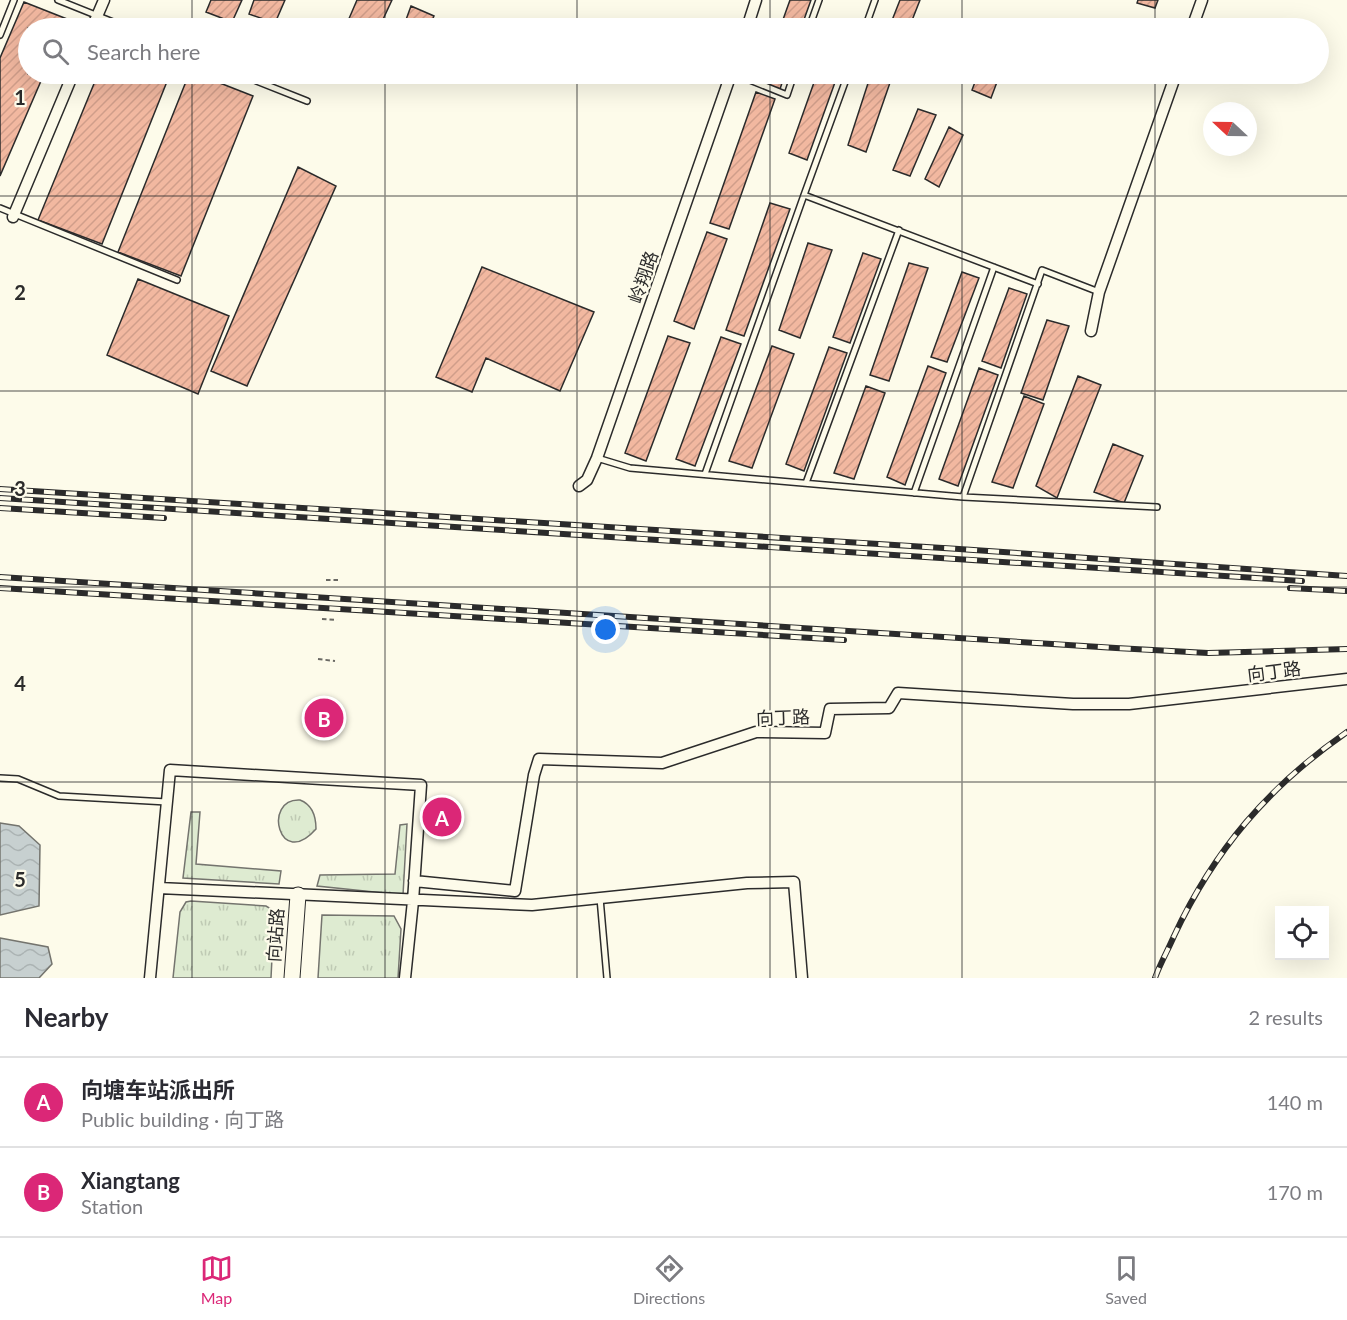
<!DOCTYPE html>
<meta charset="utf-8">
<style>
:root{--surface:#fff;--page:#f2f2f3;--text:#2b2b33;--muted:#7c7c81;--line:#e1e1e2;--accent:#db2777}
body{margin:0;font-family:Lato,"Noto Sans SC",sans-serif;background:var(--page);color:var(--text)}
.controls{position:absolute;right:18px;bottom:18px;display:grid;overflow:hidden;border-radius:0px;box-shadow:0 6px 24px #0002}
.controls button{width:54px;height:54px;display:grid;place-items:center;padding:0;border:0;border-bottom:2px solid var(--line);background:var(--surface);color:var(--text);font:30px sans-serif}
.compass{position:absolute;left:1203px;top:102px;width:54px;height:54px;border-radius:50%;background:var(--surface);box-shadow:0 6px 24px #0002;rotate:292deg}
.you{position:absolute;left:606px;top:630px;width:21px;height:21px;margin:-15px;border:4px solid #fff;border-radius:50%;background:#1a73e8;box-shadow:0 0 0 9px #1a73e833}
.badge{display:grid;place-items:center;width:39px;height:39px;border-radius:50%;background:var(--accent);color:#fff;font-size:20px;font-weight:700}
.pin{position:absolute;translate:-50% -50%;border:3px solid #fff;box-shadow:0 2px 6px #0006}
.list{margin:0;padding:0;list-style:none}
h2{display:flex;justify-content:space-between;align-items:center;height:78px;margin:0;padding:0 24px;font-size:26px}
h2 small{font-size:20px;font-weight:400;color:var(--muted)}
.list li{display:grid;grid-template-columns:39px 1fr auto;gap:18px;align-items:center;box-sizing:border-box;height:90px;padding:0 24px;border-top:2px solid var(--line)}
.list b{display:block;font-size:22px;white-space:nowrap}
.list p{margin:0;font-size:20px;white-space:nowrap;color:var(--muted)}
.list em{font-size:20px;font-style:normal;color:var(--muted)}
.icon{flex:none;width:33px;height:33px;fill:none;stroke:currentColor;stroke-width:2;stroke-linecap:round;stroke-linejoin:round}
.map{position:relative;flex:none;width:1347px;height:978px;overflow:hidden}
.search{position:absolute;background:var(--surface);box-shadow:0 6px 24px #0002;left:18px;right:18px;top:18px;height:66px;display:flex;align-items:center;gap:15px;box-sizing:border-box;padding:0 21px;border-radius:33px;color:var(--muted);font-size:22px}
.sheet{height:258px;background:var(--surface)}
nav{display:flex;justify-content:space-around;align-items:center;box-sizing:border-box;height:84px;border-top:2px solid var(--line);background:var(--surface);font-size:16px;color:var(--muted)}
nav a{display:grid;justify-items:center;gap:3px}
nav .on{color:var(--accent)}
.map>svg:first-child{display:block}
.grass{fill:url(#grass-tufts);stroke:#74746e;stroke-width:1.5}
.water{fill:url(#water-waves);stroke:#74746e;stroke-width:1.5}
.building{fill:url(#building-hatch);stroke:#2b2b2b;stroke-width:1.5}
.lines{fill:none;stroke-linecap:round;stroke-linejoin:round}
.lane-casing{stroke:#2b2b2b;stroke-width:8}
.street-casing{stroke:#2b2b2b;stroke-width:13}
.secondary-casing{stroke:#2b2b2b;stroke-width:17}
.path{stroke:#6a6964;stroke-width:2;stroke-dasharray:4.5 3;stroke-linecap:butt}
.lane{stroke:#fdfbea;stroke-width:5}
.street{stroke:#fdfbea;stroke-width:10}
.secondary{stroke:#fdfbea;stroke-width:15}
.rail-casing{stroke:#2b2b2b;stroke-width:6}
.rail{stroke:#fdfbea;stroke-width:4;stroke-dasharray:11;stroke-linecap:butt}
.grid{fill:none;stroke:#2b2b2b;stroke-width:1.5;stroke-opacity:0.55}
.labels{text-anchor:middle;dominant-baseline:central;stroke-width:4.5;stroke-linejoin:round;paint-order:stroke}
.street-label{font-size:18px;fill:#2b2b2b;stroke:#fdfbea}
.grid-label{font-size:20px;text-anchor:middle;font-weight:bold;fill:#2b2b2b;stroke:#fdfbea;stroke-width:4.5;stroke-linejoin:round;paint-order:stroke}
</style>
<div class="map">
<svg width="1347" height="978" viewBox="0 0 1347 978">
<defs>
<pattern id="grass-tufts" width="24" height="20" patternUnits="userSpaceOnUse" patternTransform="scale(1.5)"><rect width="24" height="20" fill="#deebd1"/><path d="M3 7l-1-3M5 7V3M7 7l1-3M15 17l-1-3M17 17v-4M19 17l1-3" fill="none" stroke="#bfcab4"/></pattern>
<pattern id="water-waves" width="16" height="10" patternUnits="userSpaceOnUse" patternTransform="scale(1.5)"><rect width="16" height="10" fill="#c7d0d0"/><path d="M0 5q4-4 8 0t8 0" fill="none" stroke="#abb3b3"/></pattern>
<pattern id="building-hatch" width="6" height="6" patternUnits="userSpaceOnUse" patternTransform="scale(1.5)"><rect width="6" height="6" fill="#f2b8a0"/><path d="M-1 1l2-2M0 6l6-6M5 7l2-2" fill="none" stroke="#d09e8a"/></pattern>
</defs>
<rect width="100%" height="100%" fill="#fdfbea"/>
<path class="grass" d="M300 800C313 805 316 817 316 829 279 871 262 798 300 800Z
M191 812H200L196 864 281 871 279 884 183 878Z
M407 824 403 895 317 886 320 875 395 874 400 825Z
M191 901 266 906 271 909 274 917 271 978H173L180 912 186 902Z
M322 915 394 916 401 929 398 978H318Z"/>
<path class="water" d="M0 823 19 826 40 845 39 906 0 915Z
M0 938 48 947 52 964 39 978H0Z"/>
<path class="building" d="M211 0H242L232 22 206 12Z
M254 0H285L275 23 249 14Z
M357 0H392L379 28H345Z
M790 0H811L801 28H780Z
M900 0H920L909 28H889Z
M1138 0H1158L1155 8 1137 3Z
M24 2 67 19 63 28H28V74H44L0 176V58Z
M411 6 434 16 429 28H403Z
M98 74H170L102 244 38 220Z
M189 74H197L253 96 181 276 118 252Z
M765 74H785L780 89 762 83Z
M817 74H838L807 160 789 153Z
M871 74H893L866 152 848 145Z
M978 74H1000L991 98 972 90Z
M756 92 775 99 729 229 710 223Z
M918 109 936 115 910 176 893 170Z
M949 127 963 135 939 187 925 179Z
M298 167 336 186 247 386 211 371Z
M770 203 790 209 744 336 726 330Z
M707 232 727 239 694 329 674 321Z
M808 243 832 250 800 338 779 330Z
M863 253 881 259 850 343 833 337Z
M909 263 928 268 889 381 870 375Z
M482 267 594 312 560 391 486 358 472 392 436 377Z
M962 272 979 278 947 362 931 357Z
M138 279 229 316 198 394 107 355Z
M1009 288 1027 294 1001 368 982 361Z
M1047 320 1069 326 1043 400 1021 393Z
M668 336 690 343 646 461 625 453Z
M721 337 741 344 695 466 676 459Z
M772 346 794 354 752 468 729 461Z
M829 347 847 353 804 471 786 464Z
M928 366 946 373 905 485 887 477Z
M979 368 998 375 958 486 939 479Z
M1078 376 1101 385 1057 498 1036 486Z
M866 386 885 393 854 479 834 473Z
M1024 396 1044 404 1013 488 992 482Z
M1113 444 1143 456 1124 503 1094 492Z"/>
<g class="lines">
<defs>
<path id="lane" d="M58 0 128 28
M809 28 819 0
M865 28 875 0
M0 35 14 0
M239 74 307 101
M735 74 787 95 794 74
M804 195 848 74
M0 208 177 280
M597 458 630 468 963 497 1157 507
M705 474 804 195 1038 284
M806 483 899 230
M914 493 994 267
M963 497 1042 270 1099 292
M0 778 18 779 59 796 167 802
M600 898 607 978"/>
<path id="street" d="M92 28 104 0
M747 28 756 0
M1192 28 1202 0
M13 217 73 74
M1091 331 1099 292 1176 74
M579 486 587 480 597 458 731 74
M414 881 515 891 534 775 539 759 662 763 756 732 825 733 830 709 889 708 898 693 1073 704H1129L1347 679
M159 888 532 905 747 883 794 882 802 978
M150 978 170 770 421 785 413 901 405 978"/>
<path id="secondary" d="M292 978 298 895"/>
</defs>
<use href="#lane" class="lane-casing"/>
<use href="#street" class="street-casing"/>
<use href="#secondary" class="secondary-casing"/>
<path class="path" d="M326 580H340
M322 619 337 620
M318 659 335 661"/>
<use href="#lane" class="lane"/>
<use href="#street" class="street"/>
<use href="#secondary" class="secondary"/>
<defs>
<path id="rail" d="M0 489 959 549 1347 576
M0 498 1302 581
M0 508 164 518
M0 577 1116 648 1208 653 1347 649
M0 588 844 640
M1290 588 1347 591
M1155 978C1160 964 1168 950 1174 936 1214 850 1269 786 1347 732"/>
</defs>
<use href="#rail" class="rail-casing"/>
<use href="#rail" class="rail"/>
</g>
<path class="grid" d="M192 0V28M385 0V28M577 0V28M770 0V28M962 0V28M1155 0V28M192 74V978M385 74V978M577 74V978M770 74V978M962 74V978M1155 74V978M0 196H1347M0 391H1347M0 587H1347M0 782H1347"/>
<g class="labels">
<g class="street-label">
<text transform="translate(643 277) rotate(-71)">岭翔路</text>
<text transform="translate(1274 671) rotate(-7)">向丁路</text>
<text transform="translate(783 717) rotate(-2)">向丁路</text>
<text transform="translate(275 935) rotate(-86)">向站路</text>
</g>
</g>
<g class="grid-label">
<text x="20" y="105">1</text>
<text x="20" y="300">2</text>
<text x="20" y="496">3</text>
<text x="20" y="691">4</text>
<text x="20" y="887">5</text>
</g>
</svg>
<div class="controls">
<button><svg class="icon" aria-label="locate" viewBox="0 0 24 24"><circle cx="12" cy="12" r="6"/><path d="M12 2v4M12 18v4M2 12h4M18 12h4"/></svg></button>
</div>
<svg class="compass" viewBox="-18 -18 36 36"><path d="M0-13l5 13h-10z" fill="#e53935"/><path d="M0 13l5-13h-10z" fill="#7c7c81"/></svg>
<div class="you"></div>
<div class="pin badge" style="left:442px;top:817px">A</div>
<div class="pin badge" style="left:324px;top:718px">B</div>
<div class="search"><svg class="icon" aria-label="search" viewBox="0 0 24 24"><circle cx="10" cy="10" r="6"/><path d="M15 15l6 6"/></svg>Search here</div>
</div>
<section class="sheet">
<h2>Nearby<small>2 results</small></h2>
<ul class="list">
<li><span class="badge">A</span><div><b>向塘车站派出所</b><p>Public building · 向丁路</p></div><em>140 m</em></li>
<li><span class="badge">B</span><div><b>Xiangtang</b><p>Station</p></div><em>170 m</em></li>
</ul>
</section>
<nav>
<a class="on"><svg class="icon" aria-label="map" viewBox="0 0 24 24"><path d="M3 6l6-2 6 2 6-2v14l-6 2-6-2-6 2zM9 4v14M15 6v14"/></svg>Map</a>
<a><svg class="icon" aria-label="directions" viewBox="0 0 24 24"><path d="M12 3l9 9-9 9-9-9zM9 14v-3h6M13 9l2 2-2 2"/></svg>Directions</a>
<a><svg class="icon" aria-label="saved" viewBox="0 0 24 24"><path d="M7 4h10v16l-5-4-5 4z"/></svg>Saved</a>
</nav>
